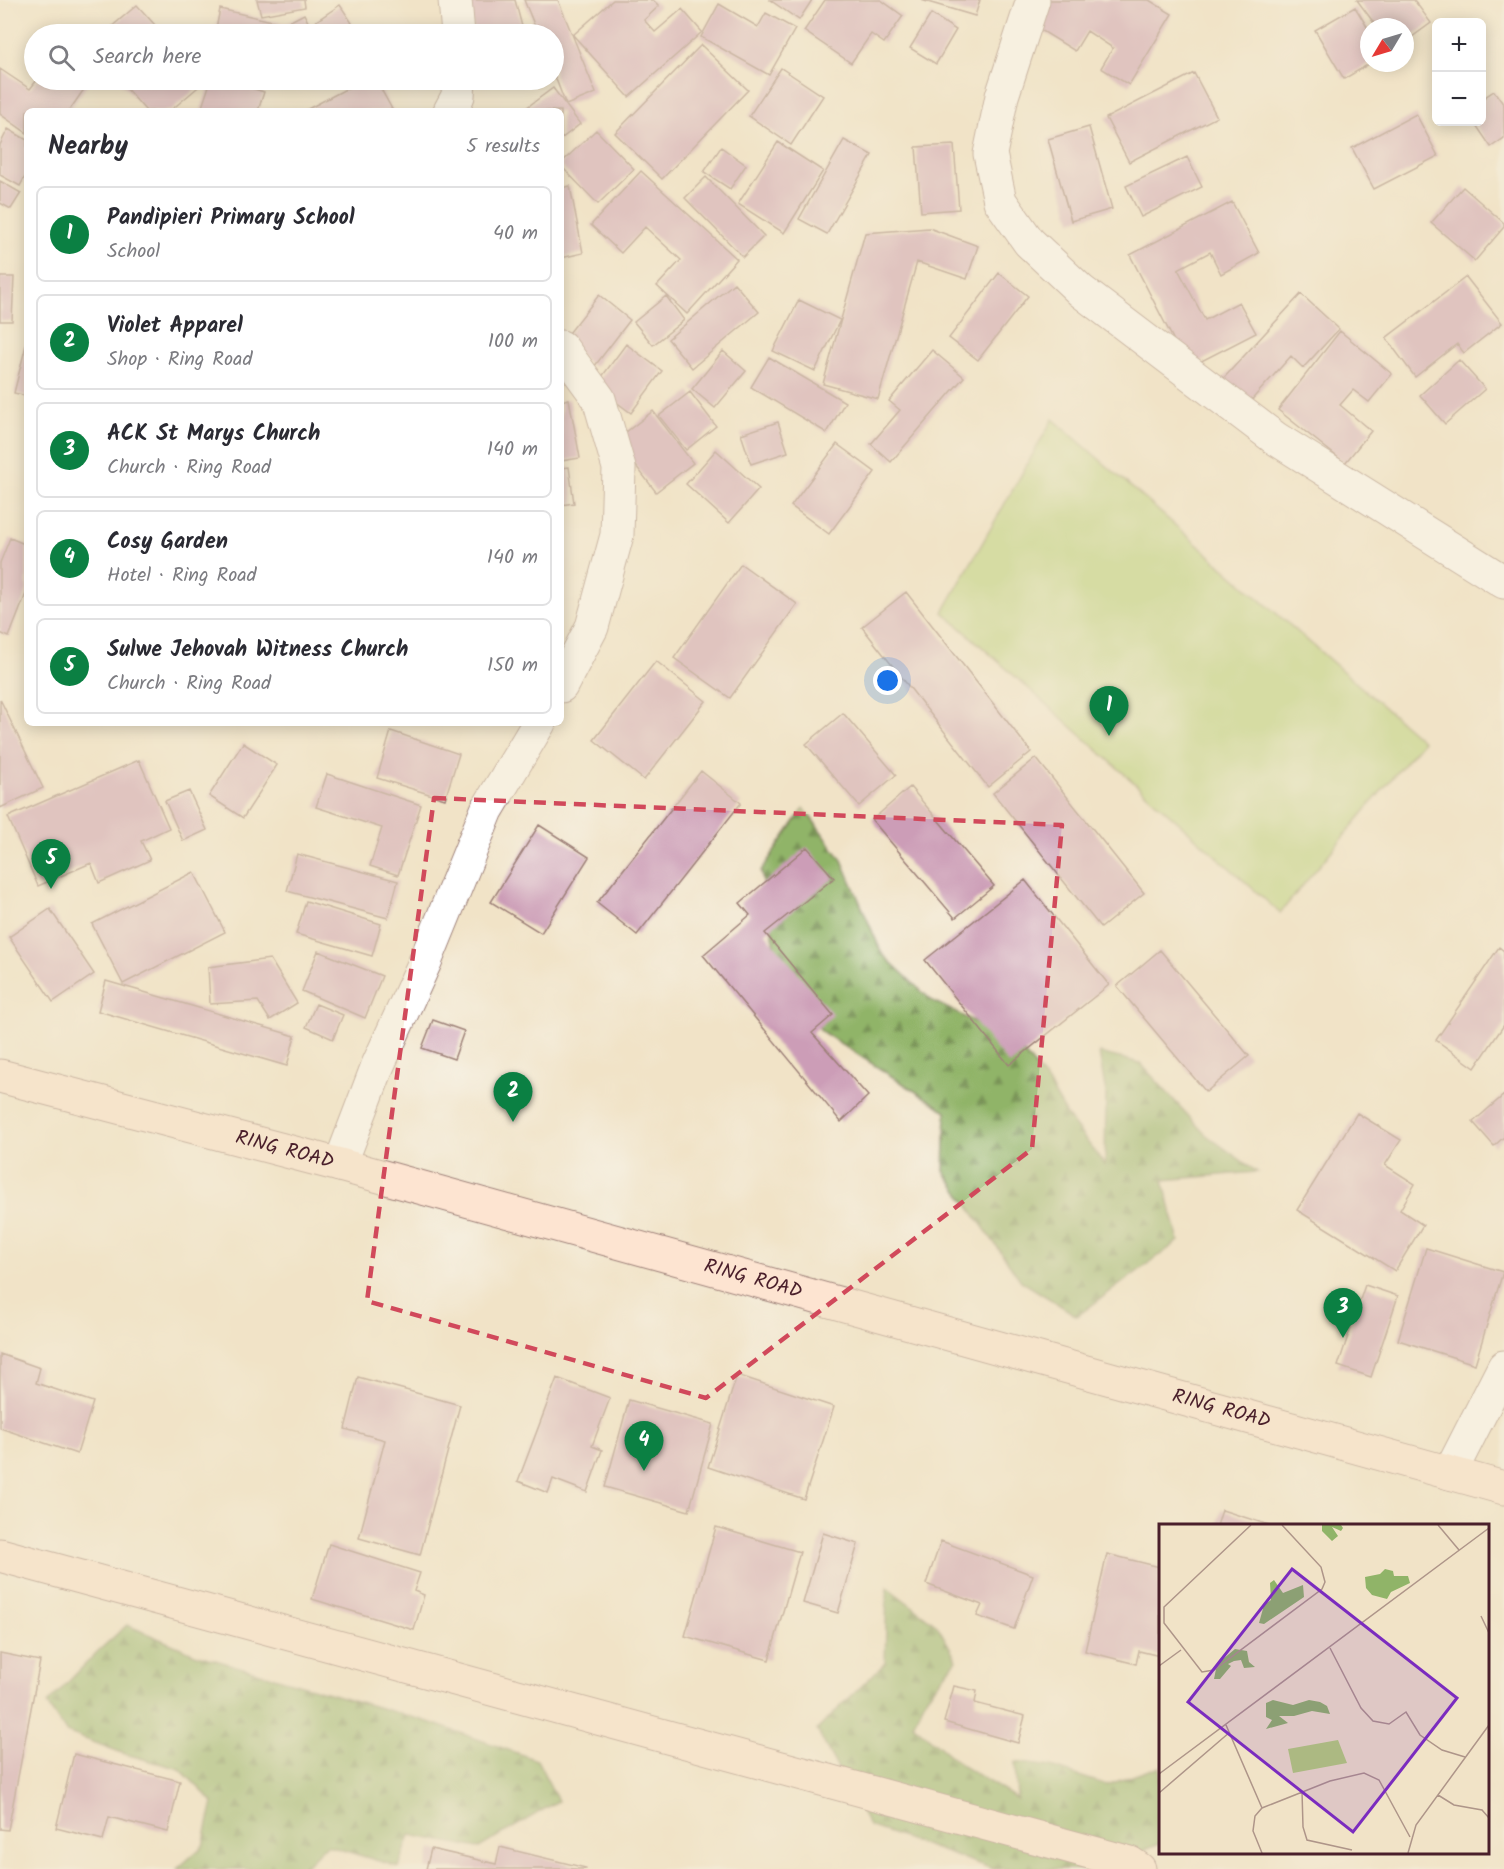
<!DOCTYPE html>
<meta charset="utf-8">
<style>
:root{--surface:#fff;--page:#f2f2f3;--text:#2b2b33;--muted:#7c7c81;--line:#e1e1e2;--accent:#0b8043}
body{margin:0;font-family:Kalam,sans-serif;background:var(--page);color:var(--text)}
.controls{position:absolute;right:18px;top:18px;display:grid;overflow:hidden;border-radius:9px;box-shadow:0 3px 15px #0003}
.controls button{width:54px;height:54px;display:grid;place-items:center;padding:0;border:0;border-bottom:2px solid var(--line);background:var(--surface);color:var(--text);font:30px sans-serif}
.compass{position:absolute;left:1360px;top:18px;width:54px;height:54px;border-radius:50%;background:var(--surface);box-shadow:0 3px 15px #0003;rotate:232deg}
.you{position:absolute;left:888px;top:681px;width:21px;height:21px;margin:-15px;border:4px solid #fff;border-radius:50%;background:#1a73e8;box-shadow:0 0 0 9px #1a73e833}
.badge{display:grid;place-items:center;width:39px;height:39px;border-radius:50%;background:var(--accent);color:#fff;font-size:20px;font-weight:700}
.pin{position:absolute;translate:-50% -50px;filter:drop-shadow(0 2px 3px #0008)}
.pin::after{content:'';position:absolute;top:32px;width:21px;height:18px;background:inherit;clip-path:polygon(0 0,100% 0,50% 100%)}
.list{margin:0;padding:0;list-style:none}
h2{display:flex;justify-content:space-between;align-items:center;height:78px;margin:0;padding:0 24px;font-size:26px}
h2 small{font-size:20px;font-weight:400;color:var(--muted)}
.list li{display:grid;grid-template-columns:39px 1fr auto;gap:18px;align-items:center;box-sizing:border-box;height:96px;margin:0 12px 12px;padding:0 12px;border:2px solid var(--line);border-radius:9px}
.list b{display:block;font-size:22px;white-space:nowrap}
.list p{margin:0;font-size:20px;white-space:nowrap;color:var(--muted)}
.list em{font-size:20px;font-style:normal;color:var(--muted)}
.icon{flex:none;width:33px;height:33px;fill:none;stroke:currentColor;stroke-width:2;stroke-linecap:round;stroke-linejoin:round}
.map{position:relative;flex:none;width:1504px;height:1869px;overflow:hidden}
.search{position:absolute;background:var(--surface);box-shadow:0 3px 15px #0003;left:24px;top:24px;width:540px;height:66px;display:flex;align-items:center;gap:15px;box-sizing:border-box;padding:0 21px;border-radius:33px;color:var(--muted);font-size:22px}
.panel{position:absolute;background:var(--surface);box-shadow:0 3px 15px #0003;left:24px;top:108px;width:540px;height:618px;border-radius:9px}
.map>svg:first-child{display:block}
.forest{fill:url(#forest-firs);stroke:#6d6a4a;stroke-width:1.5}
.pitch{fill:#b5d278;stroke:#807852;stroke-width:1.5}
.building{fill:#cc9db7}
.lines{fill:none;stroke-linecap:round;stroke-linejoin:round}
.street-casing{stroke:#9e8179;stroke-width:35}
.secondary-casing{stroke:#9e8179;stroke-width:35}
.street{stroke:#fff;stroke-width:33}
.secondary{stroke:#fde4d1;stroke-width:33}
.marked{fill:none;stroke:#d1495b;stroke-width:4.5;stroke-dasharray:12 8;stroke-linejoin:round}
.labels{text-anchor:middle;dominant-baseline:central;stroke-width:5;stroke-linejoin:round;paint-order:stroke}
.street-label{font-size:20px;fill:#4a1f2b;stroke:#f7f3e8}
.inset-road{fill:none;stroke:#ae9589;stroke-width:1.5}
.view{fill:#7b2cbf;fill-opacity:0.15;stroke:#7b2cbf;stroke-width:3}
.inset-edge{fill:none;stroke:#4a1f2b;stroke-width:3}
</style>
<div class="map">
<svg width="1504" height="1869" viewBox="0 0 1504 1869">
<defs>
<pattern id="forest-firs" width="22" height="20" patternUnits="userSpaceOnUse" patternTransform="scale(1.5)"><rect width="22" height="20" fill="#90b468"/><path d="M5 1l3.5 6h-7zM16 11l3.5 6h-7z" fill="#789256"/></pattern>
</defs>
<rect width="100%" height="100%" fill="#f7f3e8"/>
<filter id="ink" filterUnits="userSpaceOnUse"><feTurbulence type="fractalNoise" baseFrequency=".0167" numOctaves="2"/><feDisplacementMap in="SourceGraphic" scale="12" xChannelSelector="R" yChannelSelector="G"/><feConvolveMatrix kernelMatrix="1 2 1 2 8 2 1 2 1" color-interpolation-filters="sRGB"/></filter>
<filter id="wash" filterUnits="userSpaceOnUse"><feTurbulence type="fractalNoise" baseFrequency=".008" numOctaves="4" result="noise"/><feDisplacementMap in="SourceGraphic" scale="24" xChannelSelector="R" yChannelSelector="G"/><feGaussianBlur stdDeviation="1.35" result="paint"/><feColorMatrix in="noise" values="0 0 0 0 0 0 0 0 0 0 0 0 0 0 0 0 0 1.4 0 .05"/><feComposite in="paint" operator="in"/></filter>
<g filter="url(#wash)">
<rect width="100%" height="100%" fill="#f1e3c7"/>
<path class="forest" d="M804 808 842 860 882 954 931 1000 1016 1043 1048 1083 1068 1117 1105 1165 1106 1094 1099 1053 1140 1063 1205 1134 1257 1172 1163 1180 1179 1241 1077 1316 1021 1281 944 1171 946 1111 821 1031 775 946 761 871Z
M887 1587 937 1625 957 1660 927 1696 913 1724 961 1765 1017 1799 1015 1762 1051 1767 1107 1785 1160 1766V1844L1095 1869H993L869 1826 817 1730 885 1663Z
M127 1625 195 1654 432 1723 537 1760 558 1801 479 1848 410 1835 399 1867 326 1845 302 1869H177L203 1846 213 1802 180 1769 125 1754 66 1732 47 1704 97 1652Z"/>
<path class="pitch" d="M1053 419 1423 741 1280 913 943 612Z"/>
<g id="blocks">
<path class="building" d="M257 0H304L305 7 261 15Z
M466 0H515L524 34H475Z
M524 0H558L596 93 566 105 554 74V34H538Z
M613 0H653L659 6 644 20 655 32 682 9 702 32 629 97 573 35Z
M770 0H812L799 20Z
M825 0H881L903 16 884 43 871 34 851 63 804 31Z
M921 0H980L975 16Z
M1039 0H1149L1172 14 1129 85 1101 68 1113 48 1087 31 1075 51 1026 21Z
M1357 0H1414L1431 23 1405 42V27H1377Z
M719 4 758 27 766 13 795 29 769 75 701 37Z
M137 5 163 34H103Z
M340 5 352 23 334 34H324L315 22Z
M1355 7 1369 30V64L1344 79 1315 30Z
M220 9 285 24 304 14 314 34H215Z
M931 14 956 30 936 64 910 48Z
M701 45 748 90 662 179 615 133Z
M781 68 823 96 791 145 749 116Z
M0 69 30 89 37 80H85L89 82 69 111H27V133L0 114Z
M1194 73 1217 117 1129 162 1106 118Z
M119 80H202L204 82 170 111H146Z
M211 80H226L264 92 258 111 201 110Z
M363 80H376L393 111H304Z
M553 88 580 124 561 139V111H522Z
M1494 91 1504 105V138L1491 147 1474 122H1482V99Z
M1416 114 1438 156 1374 189 1352 148Z
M1089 127 1112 209 1071 221 1048 139Z
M8 129 27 140V173L20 186 0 175V145Z
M596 130 634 169 598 204 561 166V163Z
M844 140 872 155 827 234 799 219Z
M778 142 823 171 784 233 738 204Z
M954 145 959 209 921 212 916 147Z
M721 147 746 165 730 189 704 172Z
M1187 157 1202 187 1141 217 1126 186Z
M641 171 737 259 687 314 657 286 681 260 645 227 621 253 591 225Z
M706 177 764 236 743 257 685 198Z
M0 181 21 193 11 209 0 203Z
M570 186 583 253 561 258V188Z
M1463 187 1504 223V227L1475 261 1431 223Z
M1232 202 1259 253 1221 274 1210 252 1178 269 1205 320 1239 302 1256 333 1188 368 1130 255Z
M929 228 978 246 967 279 917 262 878 399 823 384 865 233Z
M999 273 1028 296 978 360 949 338Z
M0 277H14L12 321H0Z
M1466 277 1502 323 1464 353 1457 344 1415 377 1386 338Z
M734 283 759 312 692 368 668 339Z
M1301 294 1339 329 1303 368 1291 356 1247 405 1221 381Z
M599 295 630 320 594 367 562 342Z
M666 296 684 320 653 345 634 322Z
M799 300 840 320 815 371 773 351Z
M1340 331 1392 374 1369 402 1353 390 1340 405 1371 431 1345 463 1278 410Z
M626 344 662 371 631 413 595 386Z
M26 345H27V396L14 393Z
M932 350 964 377 891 462 871 444 900 410 889 401Z
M723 351 746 371 715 408 692 389Z
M769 357 845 402 827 433 751 387Z
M1459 360 1485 389 1445 424 1420 395Z
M690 392 716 426 686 450 659 416Z
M569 399 580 458 561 461V401Z
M653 411 693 463 656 492 616 440Z
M778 422 788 452 751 464 741 434Z
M837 444 875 472 829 534 791 506Z
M716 450 759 489 729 523 686 484Z
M569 467 574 503 561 505V468Z
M10 538 27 545V591L9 637 0 633V563Z
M741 564 797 604 730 698 674 658Z
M906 592 1031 752 988 787 862 627Z
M656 661 706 701 644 780 594 740Z
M0 699 43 788 0 808Z
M843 713 896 775 859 806 806 744Z
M391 731 459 754 445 799 377 778Z
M243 743 277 765 243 818 209 796Z
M1036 758 1144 893 1101 928 993 793Z
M139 760 169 828 141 841 150 860 99 883 91 863 38 886 8 817Z
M701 771 741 803 637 935 597 903Z
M327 774 421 805 398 875 370 866 382 828 316 807Z
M910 787 994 886 955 918 872 820Z
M189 791 207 830 183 841 165 801Z
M539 825 589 857 541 933 491 902Z
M807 847 834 878 765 933 833 1015 812 1033 868 1096 841 1122 703 955 750 915 740 903Z
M297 854 398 881 388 918 287 891Z
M194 872 225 932 123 984 92 924Z
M1025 880 1109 985 1009 1065 925 960Z
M306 901 381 924 372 956 296 934Z
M50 909 94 974 53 1002 9 937Z
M1499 947 1504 951V1025L1475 1068 1436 1040Z
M1160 950 1249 1056 1206 1092 1117 986Z
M318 951 382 976 365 1018 302 991Z
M270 959 297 1003 270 1020 258 1001 210 1004 208 967Z
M106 981 295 1036 287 1066 98 1011Z
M316 1004 343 1015 333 1039 306 1027Z
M433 1020 464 1031 454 1059 422 1048Z
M1504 1095V1137L1494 1146 1473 1122Z
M1357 1113 1401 1140 1385 1165 1415 1184 1400 1210 1423 1225 1395 1271 1297 1210Z
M1426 1248 1503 1272 1475 1364 1398 1340Z
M1365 1285 1398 1296 1371 1377 1338 1366Z
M0 1354 40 1368 36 1383 93 1402 77 1454 0 1428Z
M737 1375 834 1407 804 1499 708 1467Z
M358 1377 460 1405 420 1555 359 1538 385 1440 345 1429Z
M557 1378 610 1398 592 1446 602 1450 587 1492 553 1479 548 1493 518 1481Z
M629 1400 713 1424 689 1511 605 1487Z
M1222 1510 1269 1525V1526H1217Z
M716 1527 800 1552 769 1660 685 1636Z
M823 1533 858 1544 838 1613 803 1603Z
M941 1541 1033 1575 1014 1629 977 1616 982 1605 926 1584Z
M329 1544 420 1573 414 1591 424 1595 414 1630 312 1599Z
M1107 1554 1160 1567 1159 1591H1160V1656L1139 1651 1136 1664 1085 1651Z
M0 1653 40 1661 8 1830 0 1829Z
M954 1686 977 1691 975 1703 1025 1716 1018 1743 944 1722Z
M74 1754 180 1781 168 1832 109 1817 103 1840 56 1828Z
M500 1847 586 1868V1869H426L431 1849 496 1864Z"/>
</g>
</g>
<g filter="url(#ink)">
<use href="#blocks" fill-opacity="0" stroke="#9e8179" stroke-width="1.5"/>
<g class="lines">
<defs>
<path id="street" d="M455 0 458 34
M1033 0 1002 96 990 154 1000 201 1029 242 1081 291 1275 438 1504 582
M450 111 458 96 459 80
M561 347 599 399 619 468 617 535 592 627 561 686
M340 1165 378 1065 425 962 487 810 539 723
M1450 1473 1504 1367"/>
<g id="secondary">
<path id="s1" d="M0 1076 340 1165 1504 1488"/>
<path d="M0 1555 1130 1863 1139 1869"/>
</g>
</defs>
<use href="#street" class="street-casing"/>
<use href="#secondary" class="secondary-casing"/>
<use href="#street" class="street"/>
<use href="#secondary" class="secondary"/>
</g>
</g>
<path d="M0 0H1504V1869H0ZM434 798 1062 825 1032 1149 706 1398 367 1301Z" fill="#f1e3c7" fill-opacity=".55" fill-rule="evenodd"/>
<path class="marked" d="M434 798 1062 825 1032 1149 706 1398 367 1301Z"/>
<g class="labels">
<g class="street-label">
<text stroke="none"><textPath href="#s1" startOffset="294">RING ROAD</textPath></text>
<text stroke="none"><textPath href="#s1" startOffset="780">RING ROAD</textPath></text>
<text stroke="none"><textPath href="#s1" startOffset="1266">RING ROAD</textPath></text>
</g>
</g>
<g transform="translate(1159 1524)">
<rect width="330" height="330" fill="#f1e3c7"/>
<path d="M163 1H182L184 4 182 7 173 3 179 12 173 17 163 7ZM226 45 234 47 235 52H249L251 59 232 68 228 75 213 71 207 64 206 53 221 50ZM115 56 124 69 144 61 145 73 105 100 100 99 105 81 112 76 111 59ZM76 125 88 127 90 138 96 143 85 144 82 136 75 137 69 140 72 142 61 155H55L58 140ZM114 176 134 181 150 176 161 178 168 182 171 190 153 187 135 192H120L129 199 107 205 113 196 107 193V179Z" fill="#90b468"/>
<path d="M179 216 188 239 134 249 129 225Z" fill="#b5d278"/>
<path class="inset-road" d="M92 1 5 83V99L43 148 55 146 163 65 166 58 162 43 123 1M279 1 300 26M322 92 330 109M171 124 202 184 214 197 230 200 247 188 261 211 283 226 306 233M0 142 22 126M67 201 103 284M0 250 330 4M143 267 144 303 148 316 193 326M0 269 71 208M279 271 295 281 323 286 330 294M103 329 94 307 96 292 103 284 171 257 205 249 220 256 251 313M249 329 257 301 330 201"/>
<path class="view" d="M133 45 298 174 194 308 29 178Z"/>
<rect width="330" height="330" class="inset-edge"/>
</g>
</svg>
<div class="controls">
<button>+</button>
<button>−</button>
</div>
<svg class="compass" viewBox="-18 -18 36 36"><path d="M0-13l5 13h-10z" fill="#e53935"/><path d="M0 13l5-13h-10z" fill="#7c7c81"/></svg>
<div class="you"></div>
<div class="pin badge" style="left:1109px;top:736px">1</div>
<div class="pin badge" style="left:513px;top:1122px">2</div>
<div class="pin badge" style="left:1343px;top:1338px">3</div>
<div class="pin badge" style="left:644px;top:1471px">4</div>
<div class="pin badge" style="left:51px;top:889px">5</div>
<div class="search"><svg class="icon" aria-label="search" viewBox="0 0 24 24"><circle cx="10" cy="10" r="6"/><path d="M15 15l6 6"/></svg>Search here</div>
<section class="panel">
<h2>Nearby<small>5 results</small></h2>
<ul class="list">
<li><span class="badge">1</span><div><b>Pandipieri Primary School</b><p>School</p></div><em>40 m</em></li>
<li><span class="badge">2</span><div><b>Violet Apparel</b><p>Shop · Ring Road</p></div><em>100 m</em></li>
<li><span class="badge">3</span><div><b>ACK St Marys Church</b><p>Church · Ring Road</p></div><em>140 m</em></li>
<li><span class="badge">4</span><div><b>Cosy Garden</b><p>Hotel · Ring Road</p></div><em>140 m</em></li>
<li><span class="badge">5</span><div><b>Sulwe Jehovah Witness Church</b><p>Church · Ring Road</p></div><em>150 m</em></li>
</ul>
</section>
</div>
